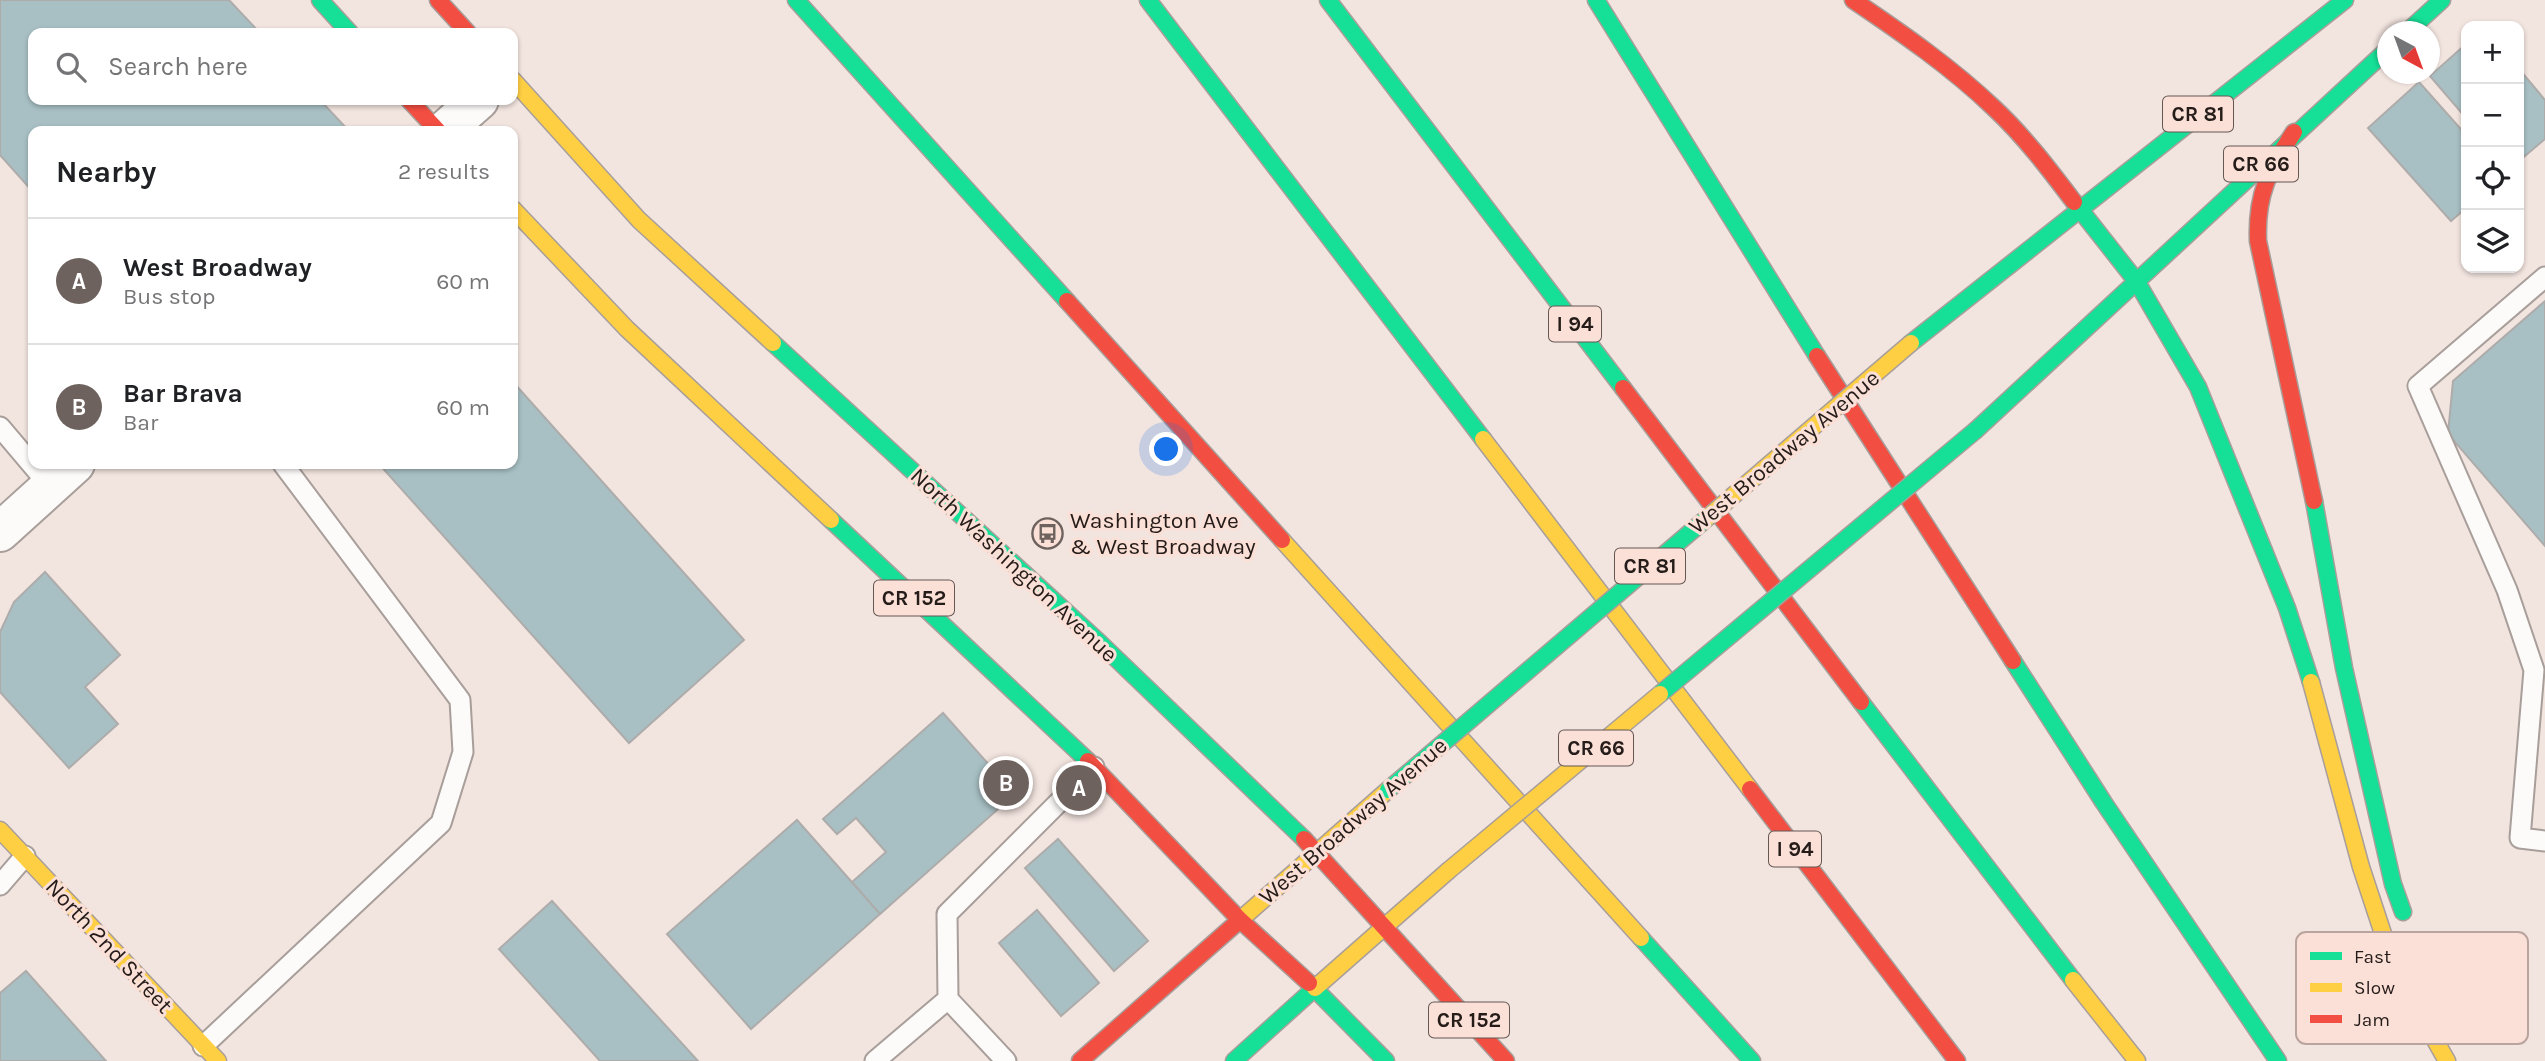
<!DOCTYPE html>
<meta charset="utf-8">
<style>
:root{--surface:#fff;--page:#f6f6f6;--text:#202124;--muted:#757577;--line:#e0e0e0;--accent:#6d625e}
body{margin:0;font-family:Karla,sans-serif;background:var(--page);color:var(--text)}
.controls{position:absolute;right:21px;top:21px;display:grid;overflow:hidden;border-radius:14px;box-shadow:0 2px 5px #0004}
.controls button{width:63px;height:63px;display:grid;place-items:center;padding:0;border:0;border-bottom:2px solid var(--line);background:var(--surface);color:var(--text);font:35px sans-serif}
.compass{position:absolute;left:2377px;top:21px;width:63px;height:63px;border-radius:50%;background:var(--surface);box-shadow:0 2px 5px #0004;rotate:139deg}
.you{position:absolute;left:1167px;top:450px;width:24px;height:24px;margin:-18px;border:5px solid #fff;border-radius:50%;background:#1a73e8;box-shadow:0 0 0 10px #1a73e833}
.badge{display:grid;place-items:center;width:46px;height:46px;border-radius:50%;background:var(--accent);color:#fff;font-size:23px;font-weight:700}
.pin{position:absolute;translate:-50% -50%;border:4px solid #fff;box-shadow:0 2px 7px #0006}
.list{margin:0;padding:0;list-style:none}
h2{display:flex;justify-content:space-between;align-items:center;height:91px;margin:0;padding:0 28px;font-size:30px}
h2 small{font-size:23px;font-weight:400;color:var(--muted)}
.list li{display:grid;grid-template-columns:46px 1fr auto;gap:21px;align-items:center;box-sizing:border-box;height:126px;padding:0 28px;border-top:2px solid var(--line)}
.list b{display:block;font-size:26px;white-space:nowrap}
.list p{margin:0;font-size:23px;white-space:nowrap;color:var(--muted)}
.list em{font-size:23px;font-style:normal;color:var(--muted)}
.icon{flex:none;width:38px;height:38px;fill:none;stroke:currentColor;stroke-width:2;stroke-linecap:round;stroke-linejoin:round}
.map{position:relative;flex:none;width:2545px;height:1061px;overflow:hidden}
.search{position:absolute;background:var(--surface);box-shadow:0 2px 5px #0004;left:28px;top:28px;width:490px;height:77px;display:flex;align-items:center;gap:18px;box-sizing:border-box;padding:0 24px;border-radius:14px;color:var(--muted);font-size:26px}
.panel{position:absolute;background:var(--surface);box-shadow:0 2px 5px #0004;left:28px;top:126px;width:490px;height:343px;border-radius:14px}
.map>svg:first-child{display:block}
.building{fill:#a8c0c4;stroke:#adacab;stroke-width:2}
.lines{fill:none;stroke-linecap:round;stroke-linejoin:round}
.lane-casing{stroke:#a89e9a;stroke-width:23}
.street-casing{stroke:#a89e9a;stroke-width:42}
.fast-casing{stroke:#a89e9a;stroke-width:19}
.slow-casing{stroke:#a89e9a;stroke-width:19}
.jam-casing{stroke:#a89e9a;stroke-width:19}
.lane{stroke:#fdfbfa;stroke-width:19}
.street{stroke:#fdfbfa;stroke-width:38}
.fast{stroke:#16e098;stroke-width:16}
.slow{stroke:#ffcf43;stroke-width:16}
.jam{stroke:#f24e42;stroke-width:16}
.fast-bridge-casing{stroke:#a89e9a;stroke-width:19;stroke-linecap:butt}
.slow-bridge-casing{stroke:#a89e9a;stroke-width:19;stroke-linecap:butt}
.fast-bridge{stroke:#16e098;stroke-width:16}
.slow-bridge{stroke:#ffcf43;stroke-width:16}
.labels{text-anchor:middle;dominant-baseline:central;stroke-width:6;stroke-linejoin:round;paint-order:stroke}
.shield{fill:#fae0d7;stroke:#655752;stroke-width:2}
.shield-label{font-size:21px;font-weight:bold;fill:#251c19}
.street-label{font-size:23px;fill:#251c19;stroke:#fae0d7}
.poi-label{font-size:23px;fill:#251c19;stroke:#fae0d7;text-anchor:start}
.key{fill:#fae0d7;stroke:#baa59e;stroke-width:2}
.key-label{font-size:19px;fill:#251c19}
</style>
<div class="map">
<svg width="2545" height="1061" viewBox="0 0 2545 1061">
<rect width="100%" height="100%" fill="#f2e4df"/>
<path class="building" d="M0 0H229L260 33H33V100H320L349 131H33V192L0 155Z
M2466 44V118L2430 76Z
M2519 69 2545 100V139L2519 161Z
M2419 82 2466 135V208L2451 221 2368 128Z
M2545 301V546L2448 434 2453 381Z
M513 382 744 640 629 743 379 464H513Z
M45 572 120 655 85 687 118 724 69 768 0 692V632L14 602Z
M943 713 1015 794 880 914 852 882 886 852 856 818 837 834 823 819Z
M797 820 880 914 751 1029 667 934Z
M1058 839 1148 941 1114 971 1025 868Z
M552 901 698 1061H600L499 949Z
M1037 910 1099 983 1061 1016 999 943Z
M26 971 106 1061H0V993Z"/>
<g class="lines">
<defs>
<path id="lane" d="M2545 277 2418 386 2507 590 2534 670 2520 838 2545 841
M0 427 50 486
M0 885 25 856
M948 999 947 914 1094 767
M203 1046 441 823 463 752 460 700 283 464
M875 1061 948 999 1006 1061"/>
<path id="street" d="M444 131 479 100
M0 532 75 464"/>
<path id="fast" d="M320 0 350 33
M796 0 1067 301
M1148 0 1483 439
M1328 0 1623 388
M1596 0 1817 356
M2407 32 2442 0
M2074 202 2137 282 2198 387 2287 608 2311 682
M773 343 1101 644 1304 839
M1911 343 2345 0
M1976 430 2388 49
M2314 501 2344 668 2393 884 2403 912
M831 520 1088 761
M2013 661 2104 803 2278 1061
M1861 702 2073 980
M1641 938 1752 1061
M1309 983 1386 1061
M1234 1061 1315 988"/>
<path id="slow" d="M513 80 639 220 773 343
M513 209 627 329 831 520
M1483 439 1750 789
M1282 540 1641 938
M2311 682 2361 867 2395 970 2447 1061
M0 830 218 1061
M1240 920 1388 790
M2073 980 2137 1061
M1315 988 1448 871"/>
<path id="jam" d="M438 0 468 33
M1853 0C1902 33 1951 67 1994 108 2024 136 2049 169 2074 202
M409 100 438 131
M2294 132C2269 170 2256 194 2258 241L2314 501
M1067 301 1282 540
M1817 356 2013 661
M1623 388 1861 702
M1088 761 1240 920 1309 983
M1750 789 1957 1061
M1304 839 1506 1061
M1080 1061 1240 920"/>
</defs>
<use href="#lane" class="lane-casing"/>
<use href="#street" class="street-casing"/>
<use href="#fast" class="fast-casing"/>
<use href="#slow" class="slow-casing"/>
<use href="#jam" class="jam-casing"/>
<use href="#lane" class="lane"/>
<use href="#street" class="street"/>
<use href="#fast" class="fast"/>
<use href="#slow" class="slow"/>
<use href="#jam" class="jam"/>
<defs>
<path id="fast-bridge" d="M1660 694 1976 430
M1388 790 1707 518"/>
<path id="slow-bridge" d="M1707 518 1911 343
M1448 871 1660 694"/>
</defs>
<use href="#fast-bridge" class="fast-bridge-casing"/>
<use href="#slow-bridge" class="slow-bridge-casing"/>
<use href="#fast-bridge" class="fast-bridge"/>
<use href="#slow-bridge" class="slow-bridge"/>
</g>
<defs>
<symbol id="bus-ring" viewBox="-11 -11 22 22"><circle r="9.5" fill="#fae0d7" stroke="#6d625e" stroke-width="1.5"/><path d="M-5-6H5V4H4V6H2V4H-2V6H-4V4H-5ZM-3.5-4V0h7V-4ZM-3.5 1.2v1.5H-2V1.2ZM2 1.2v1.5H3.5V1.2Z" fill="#6d625e"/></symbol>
</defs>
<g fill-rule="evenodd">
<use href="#bus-ring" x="1030" y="516" width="35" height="35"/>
</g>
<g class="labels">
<g class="shield">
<rect x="2163" y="96.5" width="70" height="35" rx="5"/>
<rect x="2224" y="146.5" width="74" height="35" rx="5"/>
<rect x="1549" y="306.5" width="52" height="35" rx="5"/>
<rect x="1615" y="548.5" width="70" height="35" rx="5"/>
<rect x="874" y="580.5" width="80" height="35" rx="5"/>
<rect x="1559" y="730.5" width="74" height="35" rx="5"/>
<rect x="1769" y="831.5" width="52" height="35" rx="5"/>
<rect x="1429" y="1002.5" width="80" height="35" rx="5"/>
</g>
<g class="shield-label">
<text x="2198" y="114">CR 81</text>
<text x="2261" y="164">CR 66</text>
<text x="1575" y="324">I 94</text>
<text x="1650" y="566">CR 81</text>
<text x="914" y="598">CR 152</text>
<text x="1596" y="748">CR 66</text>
<text x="1795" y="849">I 94</text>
<text x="1469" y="1020">CR 152</text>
</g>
<g class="street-label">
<text transform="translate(1784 452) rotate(-40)">West Broadway Avenue</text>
<text transform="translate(1014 565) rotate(43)">North Washington Avenue</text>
<text transform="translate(1353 821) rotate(-41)">West Broadway Avenue</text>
<text transform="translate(109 946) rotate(47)">North 2nd Street</text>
</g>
<g class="poi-label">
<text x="1070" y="520">Washington Ave<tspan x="1070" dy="26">&amp; West Broadway</tspan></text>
</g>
</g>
<rect x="2296" y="932" width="232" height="112" rx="10" class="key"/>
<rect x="2310" y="952" width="32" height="8" fill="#16e098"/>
<rect x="2310" y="983" width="32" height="9" fill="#ffcf43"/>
<rect x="2310" y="1015" width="32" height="8" fill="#f24e42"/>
<g class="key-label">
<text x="2354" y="963">Fast</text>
<text x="2354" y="994">Slow</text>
<text x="2354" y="1026">Jam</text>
</g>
</svg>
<div class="controls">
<button>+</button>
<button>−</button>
<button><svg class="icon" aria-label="locate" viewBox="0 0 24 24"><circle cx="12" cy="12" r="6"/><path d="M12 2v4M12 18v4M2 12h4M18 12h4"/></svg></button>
<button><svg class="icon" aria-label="layers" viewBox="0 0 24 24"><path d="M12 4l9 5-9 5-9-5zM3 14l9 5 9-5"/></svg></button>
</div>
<svg class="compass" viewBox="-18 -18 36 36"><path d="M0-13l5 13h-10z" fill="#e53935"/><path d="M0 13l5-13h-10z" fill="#757577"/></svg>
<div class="you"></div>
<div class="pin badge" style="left:1079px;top:788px">A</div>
<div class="pin badge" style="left:1006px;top:783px">B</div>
<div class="search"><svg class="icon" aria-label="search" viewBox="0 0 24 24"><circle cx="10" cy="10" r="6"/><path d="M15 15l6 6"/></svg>Search here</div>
<section class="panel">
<h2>Nearby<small>2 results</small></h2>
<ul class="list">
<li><span class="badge">A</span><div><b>West Broadway</b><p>Bus stop</p></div><em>60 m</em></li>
<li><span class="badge">B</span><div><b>Bar Brava</b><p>Bar</p></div><em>60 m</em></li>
</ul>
</section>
</div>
